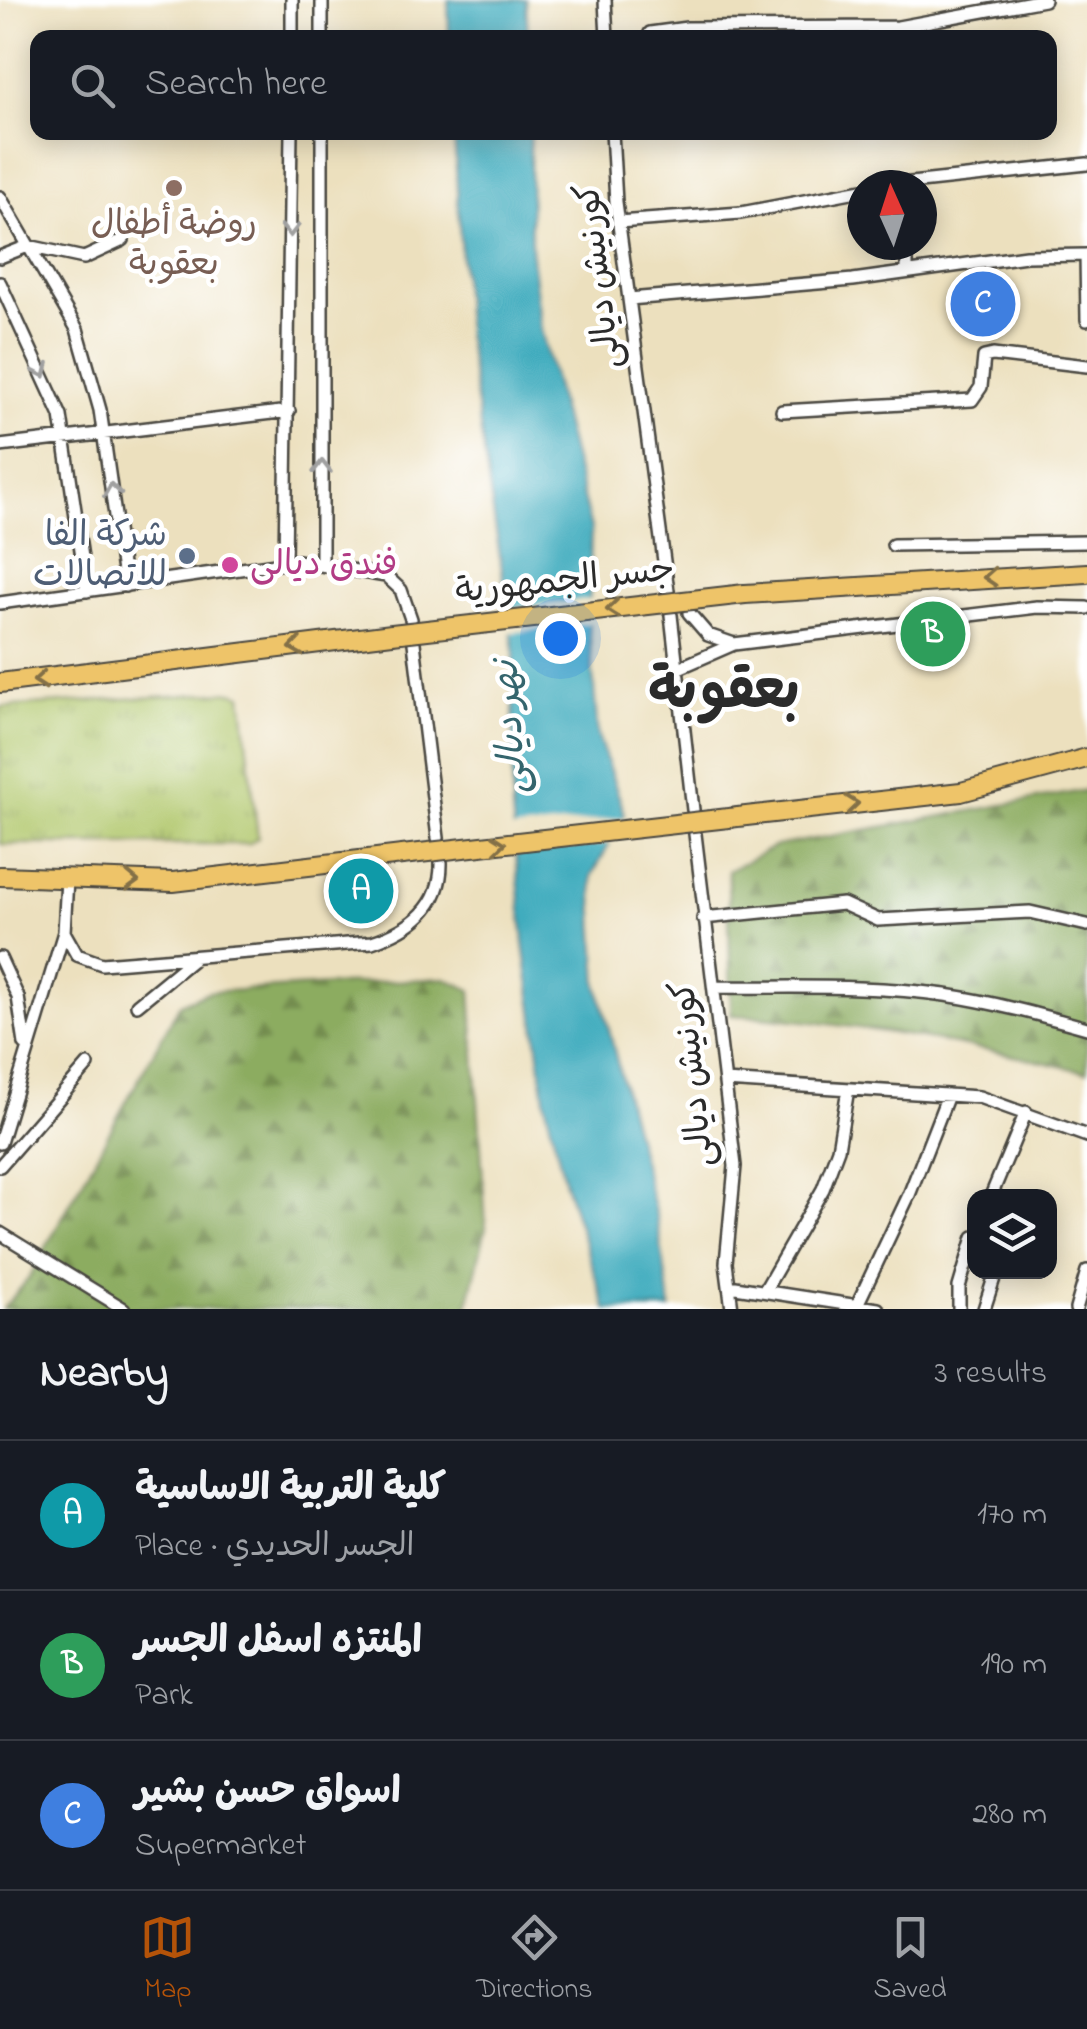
<!DOCTYPE html>
<meta charset="utf-8">
<style>
:root{--surface:#171b24;--page:#242831;--text:#f1f3f6;--muted:#9ea1a6;--line:#363941;--accent:#b45309}
body{margin:0;font-family:"Indie Flower","Playpen Sans Arabic",sans-serif;background:var(--page);color:var(--text)}
.controls{position:absolute;right:30px;bottom:30px;display:grid;overflow:hidden;border-radius:20px;box-shadow:0 5px 25px #0003}
.controls button{width:90px;height:90px;display:grid;place-items:center;padding:0;border:0;border-bottom:2px solid var(--line);background:var(--surface);color:var(--text);font:50px sans-serif}
.compass{position:absolute;left:847px;top:170px;width:90px;height:90px;border-radius:50%;background:var(--surface);box-shadow:0 5px 25px #0003;rotate:357deg}
.you{position:absolute;left:560px;top:638px;width:35px;height:35px;margin:-25px;border:8px solid #fff;border-radius:50%;background:#1a73e8;box-shadow:0 0 0 15px #1a73e833}
.badge{display:grid;place-items:center;width:65px;height:65px;border-radius:50%;background:var(--accent);color:#fff;font-size:32px;font-weight:700}
.pin{position:absolute;translate:-50% -50%;border:5px solid #fff;box-shadow:0 2px 10px #0006}
.list{margin:0;padding:0;list-style:none}
h2{display:flex;justify-content:space-between;align-items:center;height:130px;margin:0;padding:0 40px;font-size:42px}
h2 small{font-size:32px;font-weight:400;color:var(--muted)}
.list li{display:grid;grid-template-columns:65px 1fr auto;gap:30px;align-items:center;box-sizing:border-box;height:150px;padding:0 40px;border-top:2px solid var(--line)}
.list b{display:block;font-size:38px;white-space:nowrap}
.list p{margin:0;font-size:32px;white-space:nowrap;color:var(--muted)}
.list em{font-size:32px;font-style:normal;color:var(--muted)}
.icon{flex:none;width:55px;height:55px;fill:none;stroke:currentColor;stroke-width:2;stroke-linecap:round;stroke-linejoin:round}
.map{position:relative;flex:none;width:1087px;height:1309px;overflow:hidden}
.search{position:absolute;background:var(--surface);box-shadow:0 5px 25px #0003;left:30px;right:30px;top:30px;height:110px;display:flex;align-items:center;gap:25px;box-sizing:border-box;padding:0 35px;border-radius:20px;color:var(--muted);font-size:38px}
.sheet{height:580px;background:var(--surface)}
nav{display:flex;justify-content:space-around;align-items:center;box-sizing:border-box;height:140px;border-top:2px solid var(--line);background:var(--surface);font-size:28px;color:var(--muted)}
nav a{display:grid;justify-items:center;gap:5px}
nav .on{color:var(--accent)}
.map>svg:first-child{display:block}
.forest{fill:url(#forest-firs);stroke:#5c6c46;stroke-width:2.5}
.park{fill:url(#park-tufts);stroke:#6e794c;stroke-width:2.5}
.water{fill:#40acbe;stroke:#366c74;stroke-width:2.5}
.pier{fill:#ece0be}
.lines{fill:none;stroke-linecap:round;stroke-linejoin:round}
.street-casing{stroke:#484641;stroke-width:16}
.primary-casing{stroke:#484641;stroke-width:22}
.street{stroke:#fff;stroke-width:11}
.primary{stroke:#eec469;stroke-width:18}
.primary-bridge-casing{stroke:#484641;stroke-width:22;stroke-linecap:butt}
.primary-bridge{stroke:#eec469;stroke-width:18}
.oneway{stroke:#a0a0a0}
.oneway2{stroke:#837047}
.education-dot{fill:#8d6e63;stroke:#fff;stroke-width:4}
.service-dot{fill:#5c6f8a;stroke:#fff;stroke-width:4}
.hotel-dot{fill:#d1479c;stroke:#fff;stroke-width:4}
.labels{text-anchor:middle;dominant-baseline:central;stroke-width:9;stroke-linejoin:round;paint-order:stroke}
.education-label{font-size:35px;fill:#785e54;stroke:#fff}
.street-label{font-size:35px;fill:#2b2b2b;stroke:#fff}
.service-label{font-size:35px;fill:#4e5e75;stroke:#fff;text-anchor:end}
.hotel-label{font-size:35px;fill:#b23c85;stroke:#fff;text-anchor:start}
.water-label{font-size:38px;font-style:italic;fill:#34656d;stroke:#fff}
.town-label{font-size:55px;font-weight:bold;fill:#2b2b2b;stroke:#fff}
</style>
<div class="map">
<svg width="1087" height="1309" viewBox="0 0 1087 1309">
<defs>
<pattern id="forest-firs" width="22" height="20" patternUnits="userSpaceOnUse" patternTransform="scale(2.5)"><rect width="22" height="20" fill="#8cac60"/><path d="M5 1l3.5 6h-7zM16 11l3.5 6h-7z" fill="#738c4f"/></pattern>
<pattern id="park-tufts" width="24" height="20" patternUnits="userSpaceOnUse" patternTransform="scale(2.5)"><rect width="24" height="20" fill="#b1c76c"/><path d="M3 7l-1-3M5 7V3M7 7l1-3M15 17l-1-3M17 17v-4M19 17l1-3" fill="none" stroke="#98ab5e"/></pattern>
</defs>
<rect width="100%" height="100%" fill="#fff"/>
<filter id="ink" filterUnits="userSpaceOnUse"><feTurbulence type="fractalNoise" baseFrequency=".01" numOctaves="2"/><feDisplacementMap in="SourceGraphic" scale="20" xChannelSelector="R" yChannelSelector="G"/><feConvolveMatrix kernelMatrix="1 2 1 2 8 2 1 2 1" color-interpolation-filters="sRGB"/></filter>
<filter id="wash" filterUnits="userSpaceOnUse"><feTurbulence type="fractalNoise" baseFrequency=".0048" numOctaves="4" result="noise"/><feDisplacementMap in="SourceGraphic" scale="40" xChannelSelector="R" yChannelSelector="G"/><feGaussianBlur stdDeviation="2.25" result="paint"/><feColorMatrix in="noise" values="0 0 0 0 0 0 0 0 0 0 0 0 0 0 0 0 0 1.4 0 .05"/><feComposite in="paint" operator="in"/></filter>
<g filter="url(#wash)">
<rect width="100%" height="100%" fill="#ece0be"/>
<path class="forest" d="M1087 790V1072C968 1045 853 1022 731 1015L728 871 776 846Z
M445 978 471 990 486 1228 467 1309H3L29 1278 180 1004 208 992Z"/>
<path class="park" d="M232 692 242 695 258 838 249 844H0V707Z"/>
<path class="water" d="M448 0H526L528 37H449Z
M454 133H530L531 248 541 329 591 529 589 627 598 736 625 814 592 876 598 986 657 1219 671 1309H606L566 1187 546 1106 524 944 512 809 514 649 465 328Z"/>
<path class="pier" d="M594 599V623L507 633 503 609Z
M629 817 615 843 511 854 509 830Z"/>
</g>
<g filter="url(#ink)">
<g class="lines">
<defs>
<path id="street" d="M322 0V38
M605 0 607 38
M650 33 687 28 898 27 1044 0
M292 38V0
M322 132V564
M612 132 616 202 668 591
M892 185 1087 164
M0 197 77 329 100 410 125 586
M618 222 741 213 862 190
M907 245V272
M1086 255 1087 320
M0 257 28 246 84 258 123 240
M0 283 61 416 87 591
M629 299 853 280 1026 256 1087 255
M782 411 972 400 981 387 984 357 993 355 1087 366
M0 446 289 411
M893 545 1087 542
M285 562 291 132
M0 603 297 561 386 576 401 590 411 619
M689 613 708 635 734 644
M671 615 693 810
M414 643 438 838
M679 668 734 644 1037 607 1087 608
M695 834 735 1166 726 1263 732 1309
M67 879 64 932 77 955 102 964 372 942C411 929 442 907 441 862
M703 918 843 904 878 920 1030 912 1087 925
M0 958 18 997 25 1044
M714 987C791 988 869 984 945 995 993 1002 1040 1015 1087 1028
M137 1005 192 960
M725 1081 979 1097 1087 1136
M0 1143 64 932
M0 1166 88 1065
M991 1196 1026 1112
M0 1233 124 1309
M729 1286 878 1309
M765 1290 823 1189 838 1149 848 1089
M857 1305 909 1195 948 1095
M959 1309V1287L974 1237
M984 1309 996 1272
M1076 1309 1087 1271"/>
<path id="primary" d="M745 594 1087 573
M0 683 392 634
M755 815 961 792 1087 758
M0 876 173 882 402 855"/>
</defs>
<use href="#street" class="street-casing"/>
<use href="#primary" class="primary-casing"/>
<use href="#street" class="street"/>
<use href="#primary" class="primary"/>
<defs>
<path id="primary-bridge" d="M392 634 745 594
M402 855 755 815"/>
</defs>
<use href="#primary-bridge" class="primary-bridge-casing"/>
<use href="#primary-bridge" class="primary-bridge"/>
</g>
<defs><path id="oneway-chevron" d="M-2-3.5L2.5 0L-2 3.5" fill="none" stroke-width="1.6" stroke-linecap="round" stroke-linejoin="round" transform="scale(2.5)"/></defs>
<g class="oneway">
<use href="#oneway-chevron" transform="translate(290 230) rotate(90)"/>
<use href="#oneway-chevron" transform="translate(42 371) rotate(65)"/>
<use href="#oneway-chevron" transform="translate(322 467) rotate(-90)"/>
<use href="#oneway-chevron" transform="translate(112 490) rotate(-98)"/>
</g>
<g class="oneway2">
<use href="#oneway-chevron" transform="translate(990 577) rotate(176)"/>
<use href="#oneway-chevron" transform="translate(613 609) rotate(174)"/>
<use href="#oneway-chevron" transform="translate(296 647) rotate(172)"/>
<use href="#oneway-chevron" transform="translate(40 680) rotate(175)"/>
<use href="#oneway-chevron" transform="translate(852 804) rotate(-6)"/>
<use href="#oneway-chevron" transform="translate(499 844) rotate(-6)"/>
<use href="#oneway-chevron" transform="translate(132 881) rotate(2)"/>
</g>
</g>
<circle class="education-dot" cx="174" cy="188" r="10"/>
<circle class="service-dot" cx="187" cy="556" r="10"/>
<circle class="hotel-dot" cx="230" cy="565" r="10"/>
<g class="labels">
<g class="education-label">
<text x="174" y="225">روضة أطفال<tspan x="174" dy="40">بعقوبة</tspan></text>
</g>
<g class="street-label">
<text transform="translate(600 276) rotate(-97)">كورنيش ديالى</text>
<text transform="translate(565 582) rotate(-6)">جسر الجمهورية</text>
<text transform="translate(694 1074) rotate(-96)">كورنيش ديالى</text>
</g>
<g class="service-label">
<text x="167" y="536">شركة الفا<tspan x="167" dy="40">للاتصالات</tspan></text>
</g>
<g class="hotel-label">
<text x="250" y="565">فندق ديالى</text>
</g>
<g class="water-label">
<text transform="translate(512 727) rotate(-94)">نهر ديالى</text>
</g>
<g class="town-label">
<text x="724" y="694">بعقوبة</text>
</g>
</g>
</svg>
<div class="controls">
<button><svg class="icon" aria-label="layers" viewBox="0 0 24 24"><path d="M12 4l9 5-9 5-9-5zM3 14l9 5 9-5"/></svg></button>
</div>
<svg class="compass" viewBox="-18 -18 36 36"><path d="M0-13l5 13h-10z" fill="#e53935"/><path d="M0 13l5-13h-10z" fill="#9ea1a6"/></svg>
<div class="you"></div>
<div class="pin badge" style="left:361px;top:891px;background:#0f9aa8">A</div>
<div class="pin badge" style="left:933px;top:634px;background:#2e9e5b">B</div>
<div class="pin badge" style="left:983px;top:304px;background:#3f7fe0">C</div>
<div class="search"><svg class="icon" aria-label="search" viewBox="0 0 24 24"><circle cx="10" cy="10" r="6"/><path d="M15 15l6 6"/></svg>Search here</div>
</div>
<section class="sheet">
<h2>Nearby<small>3 results</small></h2>
<ul class="list">
<li><span class="badge" style="background:#0f9aa8">A</span><div><b>كلية التربية الاساسية</b><p>Place · الجسر الحديدي</p></div><em>170 m</em></li>
<li><span class="badge" style="background:#2e9e5b">B</span><div><b>المنتزه اسفل الجسر</b><p>Park</p></div><em>190 m</em></li>
<li><span class="badge" style="background:#3f7fe0">C</span><div><b>اسواق حسن بشير</b><p>Supermarket</p></div><em>280 m</em></li>
</ul>
</section>
<nav>
<a class="on"><svg class="icon" aria-label="map" viewBox="0 0 24 24"><path d="M3 6l6-2 6 2 6-2v14l-6 2-6-2-6 2zM9 4v14M15 6v14"/></svg>Map</a>
<a><svg class="icon" aria-label="directions" viewBox="0 0 24 24"><path d="M12 3l9 9-9 9-9-9zM9 14v-3h6M13 9l2 2-2 2"/></svg>Directions</a>
<a><svg class="icon" aria-label="saved" viewBox="0 0 24 24"><path d="M7 4h10v16l-5-4-5 4z"/></svg>Saved</a>
</nav>
